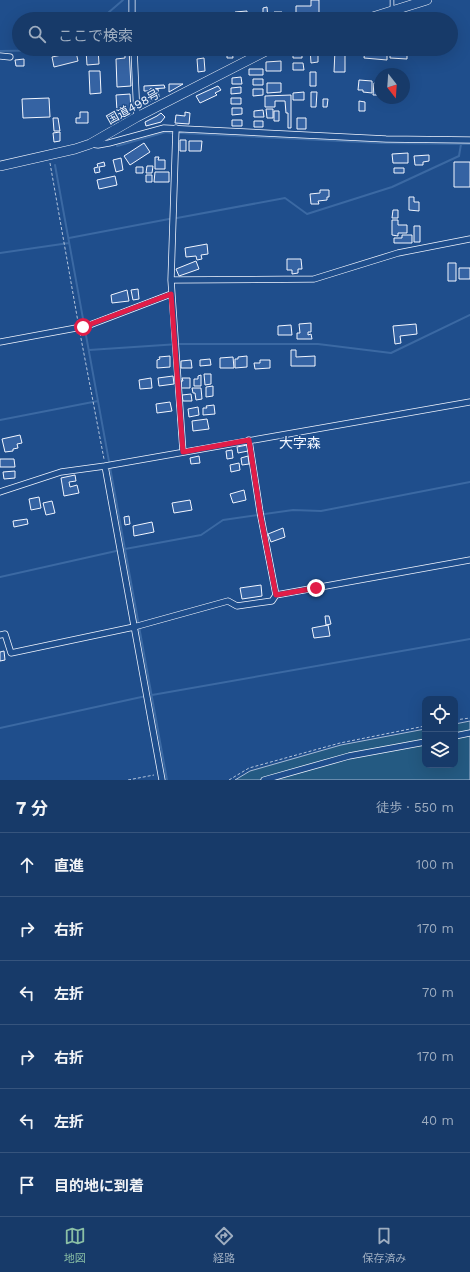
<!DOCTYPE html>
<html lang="ja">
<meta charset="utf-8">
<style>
:root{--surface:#173a69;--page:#244571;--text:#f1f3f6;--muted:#9eadc0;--line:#36547d;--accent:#8abfa5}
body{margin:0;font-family:"Work Sans","Noto Sans JP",sans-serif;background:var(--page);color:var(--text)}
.controls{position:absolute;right:12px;bottom:12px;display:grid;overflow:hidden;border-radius:8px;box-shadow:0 4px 16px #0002}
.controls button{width:36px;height:36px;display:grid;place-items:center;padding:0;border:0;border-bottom:1px solid var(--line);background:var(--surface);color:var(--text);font:20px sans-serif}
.compass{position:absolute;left:374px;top:68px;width:36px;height:36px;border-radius:50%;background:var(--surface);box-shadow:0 4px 16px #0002;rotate:163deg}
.stop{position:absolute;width:12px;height:12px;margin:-9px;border:3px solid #e11d48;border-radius:50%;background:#fff}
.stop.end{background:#e11d48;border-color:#fff;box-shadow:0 1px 4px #0008}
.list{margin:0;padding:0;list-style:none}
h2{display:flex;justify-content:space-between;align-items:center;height:52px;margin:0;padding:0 16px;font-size:17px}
h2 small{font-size:13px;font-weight:400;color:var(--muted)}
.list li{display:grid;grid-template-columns:26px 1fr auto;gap:12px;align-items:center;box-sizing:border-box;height:64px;padding:0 16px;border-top:1px solid var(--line)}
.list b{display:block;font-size:15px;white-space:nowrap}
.list em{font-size:13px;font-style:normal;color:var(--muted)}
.icon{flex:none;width:22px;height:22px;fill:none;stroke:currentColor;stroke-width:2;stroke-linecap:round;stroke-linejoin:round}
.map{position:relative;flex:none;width:470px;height:780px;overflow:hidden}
.search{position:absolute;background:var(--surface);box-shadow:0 4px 16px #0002;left:12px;right:12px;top:12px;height:44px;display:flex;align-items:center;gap:10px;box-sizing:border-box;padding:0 14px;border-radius:22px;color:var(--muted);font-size:15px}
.sheet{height:436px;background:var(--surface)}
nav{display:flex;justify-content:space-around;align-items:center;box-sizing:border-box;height:56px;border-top:1px solid var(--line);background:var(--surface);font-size:11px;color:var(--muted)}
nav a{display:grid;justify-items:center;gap:2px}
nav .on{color:var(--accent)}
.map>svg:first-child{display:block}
.green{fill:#245a82;stroke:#a8bbd7}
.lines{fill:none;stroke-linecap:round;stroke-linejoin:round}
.stream{stroke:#3b69a3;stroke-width:2}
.building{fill:#3563a3;stroke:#f2f6ff}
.service-casing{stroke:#f2f6ff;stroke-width:4.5}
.minor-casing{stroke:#f2f6ff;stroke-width:7}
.trunk-casing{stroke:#f2f6ff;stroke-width:10}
.path{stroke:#b3c4dc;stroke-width:1;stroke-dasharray:3 2;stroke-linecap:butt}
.service{stroke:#1f4e8c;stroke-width:3}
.minor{stroke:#1f4e8c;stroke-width:5.5}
.trunk{stroke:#1f4e8c;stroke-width:9}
.route{stroke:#e11d48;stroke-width:5}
.labels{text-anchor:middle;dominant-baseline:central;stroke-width:3;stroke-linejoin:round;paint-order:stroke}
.street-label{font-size:12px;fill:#f2f6ff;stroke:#1f4e8c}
.quarter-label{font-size:14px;fill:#f2f6ff;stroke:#1f4e8c}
</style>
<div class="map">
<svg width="470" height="780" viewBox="0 0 470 780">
<rect width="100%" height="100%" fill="#1f4e8c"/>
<path class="green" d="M470 721V780H235L250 771 341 745 425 729V765H455V724Z"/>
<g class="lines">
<path class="stream" d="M101 19 123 0
M0 51 65 50 67 49
M180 133 382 143 470 144
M117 146 166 132 172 133
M55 165 167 780
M177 218 285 198 307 214 392 187 459 156 461 144
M69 238 169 219
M0 253 69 243
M89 350 179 344H318L391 353 470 315
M0 420 98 401
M0 577 125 549 201 535 223 520 293 510 321 511 470 482
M152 695 470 639
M0 728 146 696"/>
</g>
<path class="building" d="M311 0H319V19H296V6H311Z
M267 7 268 19H263V8Z
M247 11V19H235V12Z
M274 12H282V19H275Z
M98 49 99 64 87 65 86 50Z
M125 49H129L131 86 117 87 116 59 125 58Z
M227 49H232L233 58H227Z
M293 49H302V58H293Z
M310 49H318V62L311 63Z
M365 49H387V60L364 58Z
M390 49 407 50V59L390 58Z
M335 50H345V72H334Z
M76 52 78 61 54 67 52 57Z
M204 58 205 71 198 72 197 59Z
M24 59V66H16L15 60Z
M281 61V71H266V62Z
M293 63H303L304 70H293Z
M249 69H263V75H249Z
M89 71H100L101 93 90 94Z
M310 72H316V86H310Z
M241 77 242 84H232V78Z
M253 79H263V85H253Z
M359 80 372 81V93L363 92V90H358Z
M267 83H281V92L267 93Z
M374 83H380V95H373Z
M169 84H183L169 92Z
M164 85 165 88 150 89V91H144V86Z
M218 86 221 90 215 93 217 95 200 103 196 96Z
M241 87V93L231 94V88Z
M150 89H158L159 97 150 101Z
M253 89H263V95L253 96Z
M304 92V100H293V93Z
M311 92H317L316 107H311Z
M130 94 131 110 117 111 116 95Z
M291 95V128H288V113H286L285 101H275V107H265V96Z
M49 98 50 117 23 118 22 99Z
M231 98H241V104H231Z
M323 99H328L327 107H323Z
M359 101 365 102V111H359Z
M232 108H242V114L232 115Z
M266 109H273V118H267Z
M263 110 264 117H254V111Z
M274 111H279V121H274Z
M80 112H88V123H76V118H80Z
M185 112 190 113 189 124 175 123 176 115 185 116Z
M161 113 165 117 161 122 146 126 145 122 157 116Z
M53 118H58L60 131H54Z
M297 118H306V129H297Z
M232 120H242V126H232Z
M254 121H263V127H254Z
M60 132V141L54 142 53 133Z
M180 140H186V151H180Z
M189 141H202L201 151H189Z
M144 143 150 152 130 165 124 156Z
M408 153V163H393L392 154Z
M429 155V161L423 162V165H415L414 156Z
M155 157H159L158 160H165V169H155Z
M121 158 123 170 116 172 113 160Z
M104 162 105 166 99 167 100 172 95 173 94 168 98 167 97 164Z
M454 162H470V187H454Z
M147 166H153L152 173H146Z
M136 167H143V173H136Z
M394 168H404V173H394Z
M155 172H169V182H154Z
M146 175H152V182H146Z
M115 176 117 185 99 189 97 180Z
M320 190H329V197H327V200L318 201 319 204H311L310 194 320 193Z
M409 197H414V202H419V211L409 210Z
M393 210H398V218H392Z
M392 220H398V225H407V233H398V236L392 235Z
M414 226H420V242H414Z
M402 235H412V243H394V238H402Z
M207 244 208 254 201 255 202 259 197 260 196 256 186 257 185 248Z
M287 259H301L302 269H298V273L292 274V270H287Z
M196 261 199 269 179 276 176 269Z
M448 263H456V281H448Z
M459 268H470V279H459Z
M138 289 139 299 133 300 131 290Z
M127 290 129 301 112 303 111 295Z
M311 323V332H308V335L311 334 312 339H297V333H300L299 324Z
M416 324 417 334 400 336 401 343 395 344 393 326Z
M291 325 292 335H278V326Z
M291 350H296V357L315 356V366H291Z
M170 356V367L157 368V360L160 359 159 357Z
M247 356V367L235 368V359H238V357Z
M233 357 234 368H220V358Z
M210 359 211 365 200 366V360Z
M191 360 192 368H181V361Z
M260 360H270V368L255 369 254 363H260Z
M204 374H211V384L205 385Z
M201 375V386H194V379H198V376Z
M173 376 174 384 159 386 158 378Z
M151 378 152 388 140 389 139 380Z
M182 378H190V388H181V381H183Z
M213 386V396L206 397V387Z
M192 388H201L202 399 196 400 195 393H193Z
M191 394 192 401H183L182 395Z
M170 402 172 411 157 413 156 404Z
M214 405 215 414 203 415V408H207L206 406Z
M198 407 199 415 189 417 188 409Z
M207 419 209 429 193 431 192 421Z
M20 435 22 443 17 444 18 448 13 449V451L5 452 2 439Z
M247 445 248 451 238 453 237 447Z
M232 450 233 458 227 459 226 451Z
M199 456 200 463 191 464 190 458Z
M248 456 249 464 242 465 241 458Z
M0 459H14L15 467H0Z
M239 463 240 470 231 472 230 465Z
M15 471V478L4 479 3 472Z
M75 475 76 481 69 482 70 487 77 485 79 493 64 496 61 478Z
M244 490 246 500 233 503 230 494Z
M39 497 41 508 31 510 29 499Z
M190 500 192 510 174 513 172 503Z
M52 501 55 513 46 515 43 503Z
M129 516 130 524 125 525 124 517Z
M27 519 28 524 14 527 13 521Z
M152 522 154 532 134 536 133 526Z
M283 528 285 537 271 542 268 534Z
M261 585 262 596 242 599 240 588Z
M325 616H329L331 624 326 625Z
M328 625 330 636 314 638 312 628Z
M4 651 5 660 0 661V652Z"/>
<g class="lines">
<defs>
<path id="service" d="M392 0V9"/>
<path id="minor" d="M132 0V19
M134 49 137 117
M0 56 10 57
M176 128 171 280 183 452
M91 144 98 145 109 143 164 128 386 139 470 140
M171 280 314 279 398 253 470 239
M0 342 87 326 171 294
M105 466 162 780
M0 492 61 472 105 466 470 402
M276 595 470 560
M0 635 5 634 11 653 134 627 228 601 237 606 272 601 276 595 260 512 249 440
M455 736 470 733
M264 780 349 756 425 742"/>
<path id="trunk" d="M366 19 427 0
M0 166 75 149 90 144 137 117 270 49"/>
</defs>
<use href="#service" class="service-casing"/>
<use href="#minor" class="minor-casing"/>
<use href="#trunk" class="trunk-casing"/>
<path class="path" d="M50 163 78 322
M80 333 104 459
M455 720 470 718
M128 780 154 775
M229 780 249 768 340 743 425 726"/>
<use href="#service" class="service"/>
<use href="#minor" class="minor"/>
<use href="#trunk" class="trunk"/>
</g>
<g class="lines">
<path class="route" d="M83 327 171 294 183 452 249 440 261 518 276 595 316 588"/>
</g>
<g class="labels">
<g class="street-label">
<text transform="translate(133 107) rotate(-29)">国道498号</text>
</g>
<g class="quarter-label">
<text x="300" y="443">大字森</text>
</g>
</g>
</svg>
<div class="controls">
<button><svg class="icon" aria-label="locate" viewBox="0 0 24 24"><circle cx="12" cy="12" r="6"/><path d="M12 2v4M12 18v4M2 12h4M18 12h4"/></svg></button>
<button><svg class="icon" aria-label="layers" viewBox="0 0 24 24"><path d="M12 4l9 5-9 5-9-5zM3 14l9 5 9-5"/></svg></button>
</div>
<svg class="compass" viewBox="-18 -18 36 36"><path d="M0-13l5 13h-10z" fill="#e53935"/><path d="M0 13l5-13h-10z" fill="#9eadc0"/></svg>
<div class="stop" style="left:83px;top:327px"></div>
<div class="stop end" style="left:316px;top:588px"></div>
<div class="search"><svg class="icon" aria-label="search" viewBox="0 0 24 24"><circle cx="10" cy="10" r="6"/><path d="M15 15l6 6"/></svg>ここで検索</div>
</div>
<section class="sheet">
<h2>7 分<small>徒歩 · 550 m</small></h2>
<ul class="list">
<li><svg class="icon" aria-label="ahead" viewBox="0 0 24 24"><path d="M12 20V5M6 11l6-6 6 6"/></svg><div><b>直進</b></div><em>100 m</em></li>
<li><svg class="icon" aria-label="right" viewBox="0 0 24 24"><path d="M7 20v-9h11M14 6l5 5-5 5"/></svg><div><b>右折</b></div><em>170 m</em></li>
<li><svg class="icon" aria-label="left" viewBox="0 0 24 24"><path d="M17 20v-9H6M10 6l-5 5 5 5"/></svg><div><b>左折</b></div><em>70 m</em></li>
<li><svg class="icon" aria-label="right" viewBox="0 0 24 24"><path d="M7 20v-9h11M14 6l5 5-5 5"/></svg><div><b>右折</b></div><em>170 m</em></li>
<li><svg class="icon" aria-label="left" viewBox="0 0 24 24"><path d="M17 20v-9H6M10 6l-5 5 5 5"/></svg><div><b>左折</b></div><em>40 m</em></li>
<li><svg class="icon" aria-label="arrive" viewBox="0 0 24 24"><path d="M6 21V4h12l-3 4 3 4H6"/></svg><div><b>目的地に到着</b></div></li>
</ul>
</section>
<nav>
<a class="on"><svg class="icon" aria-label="map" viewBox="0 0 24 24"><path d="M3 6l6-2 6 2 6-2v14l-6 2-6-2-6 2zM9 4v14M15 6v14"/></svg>地図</a>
<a><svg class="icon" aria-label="directions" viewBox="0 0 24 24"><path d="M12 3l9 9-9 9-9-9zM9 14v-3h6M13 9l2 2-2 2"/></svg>経路</a>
<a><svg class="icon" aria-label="saved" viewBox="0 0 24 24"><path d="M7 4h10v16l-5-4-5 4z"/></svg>保存済み</a>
</nav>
